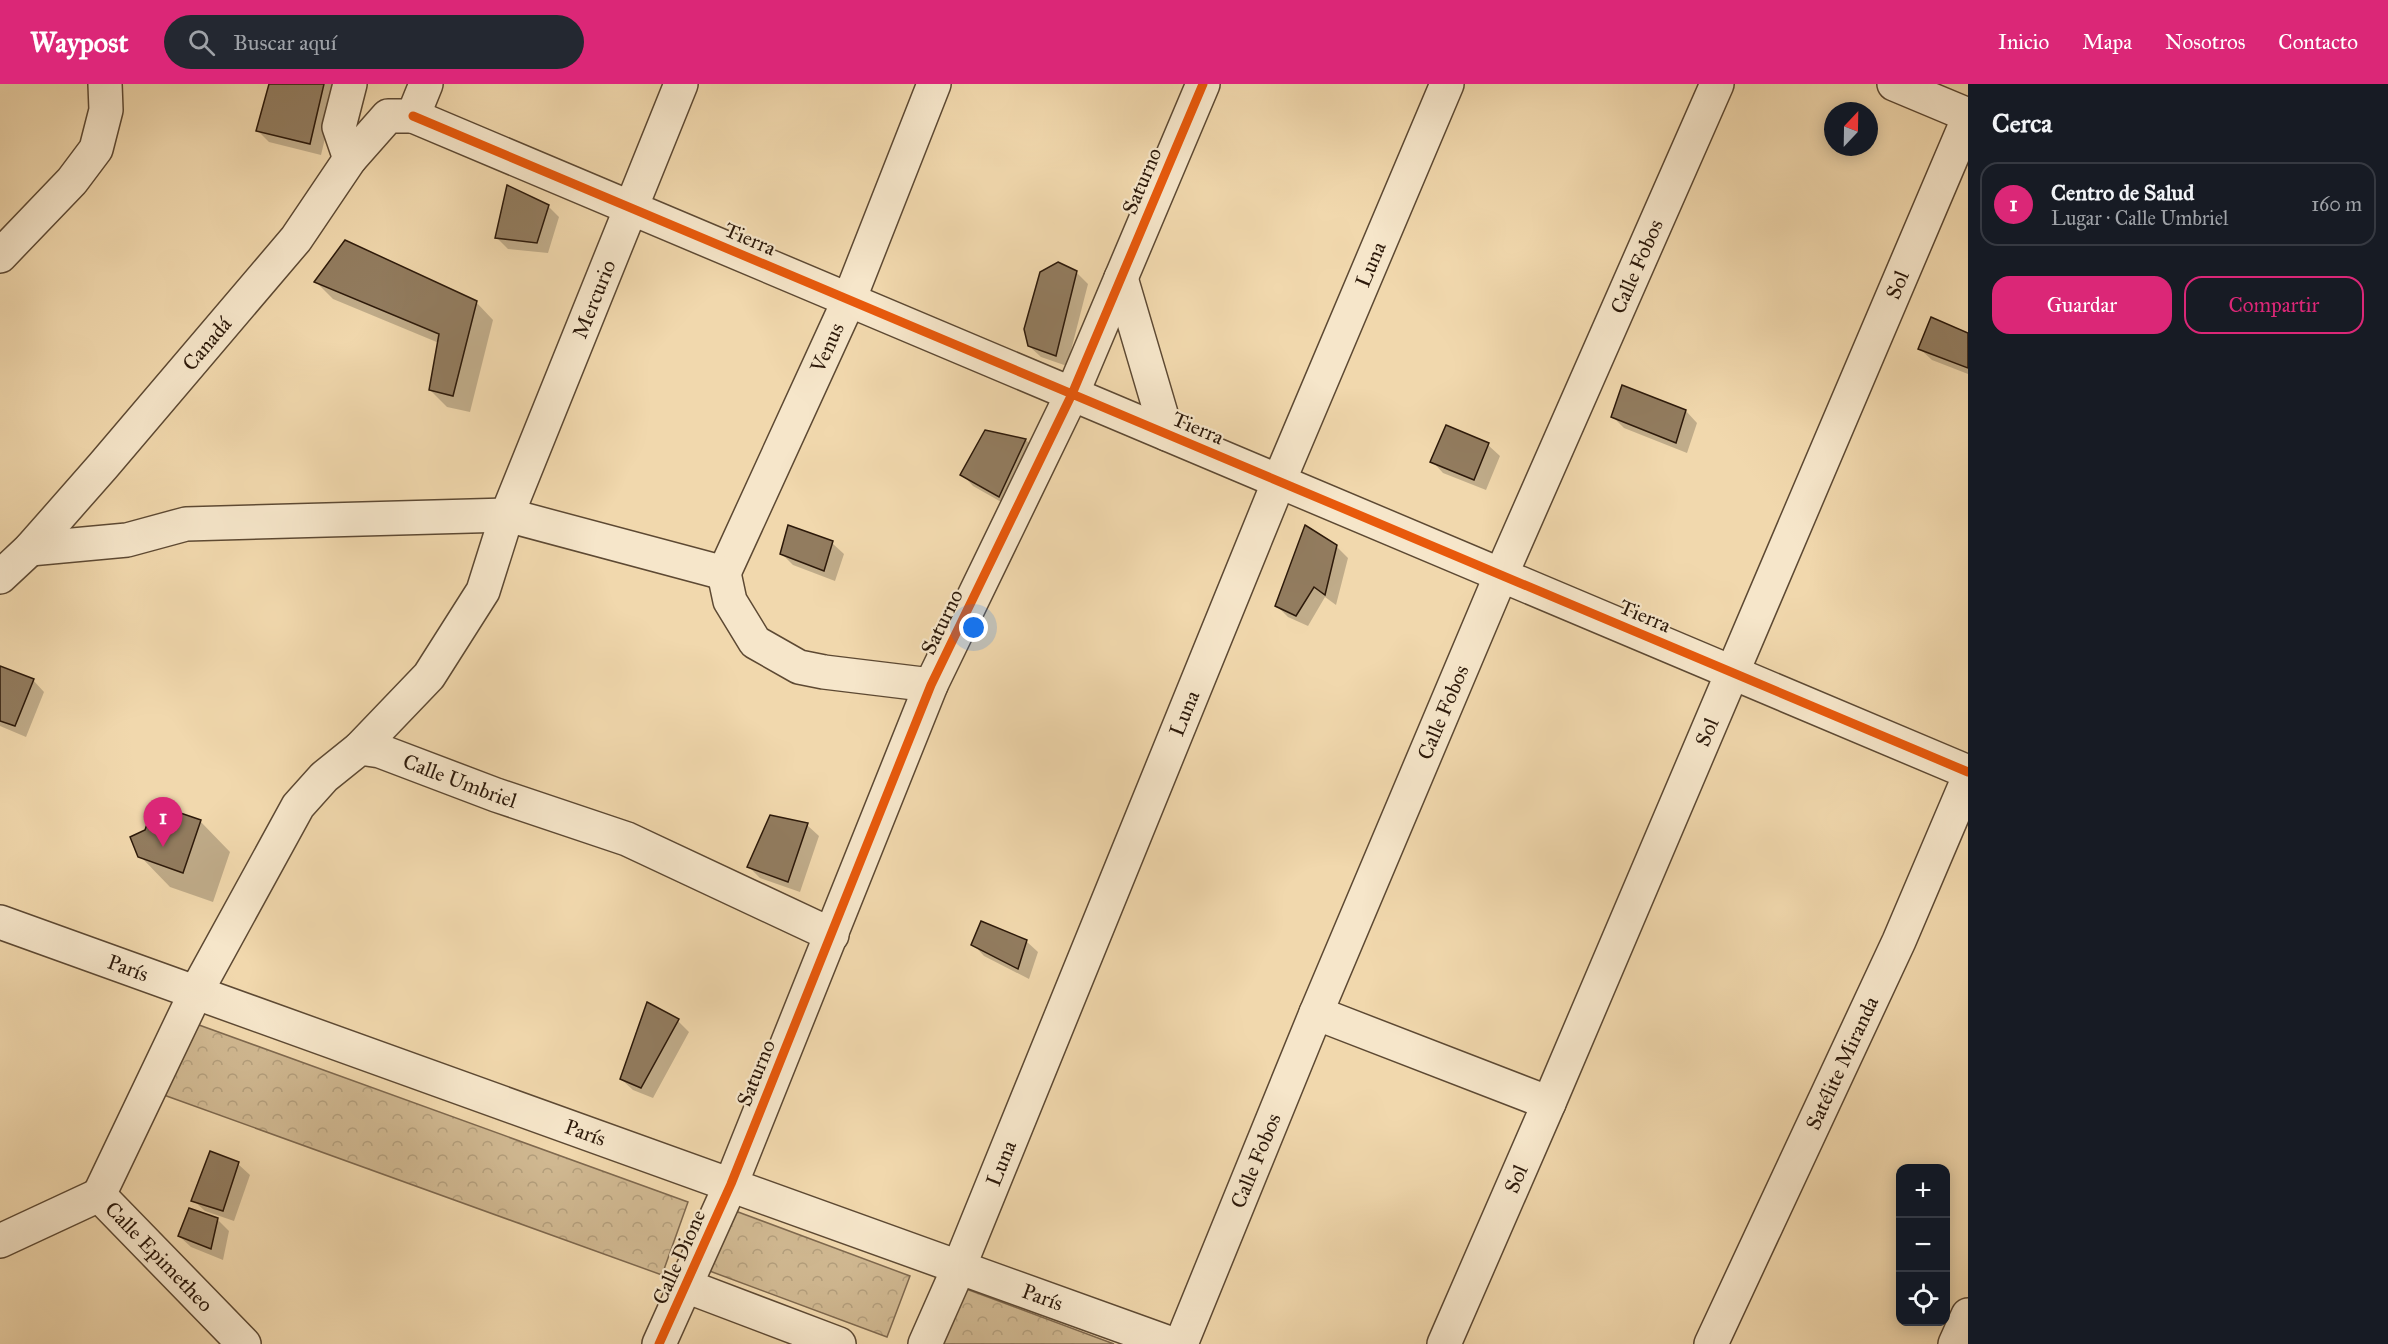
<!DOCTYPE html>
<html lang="es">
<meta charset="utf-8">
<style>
:root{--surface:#171b24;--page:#242831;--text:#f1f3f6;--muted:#9ea1a6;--line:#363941;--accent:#db2777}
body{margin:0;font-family:"IM FELL Great Primer",serif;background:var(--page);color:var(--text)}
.controls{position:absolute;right:18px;bottom:18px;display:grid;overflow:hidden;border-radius:12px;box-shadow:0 3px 15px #0003}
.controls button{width:54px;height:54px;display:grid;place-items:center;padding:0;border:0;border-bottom:2px solid var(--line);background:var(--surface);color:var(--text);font:30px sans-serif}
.compass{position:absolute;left:1824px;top:18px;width:54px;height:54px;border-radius:50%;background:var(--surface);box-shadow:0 3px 15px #0003;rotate:22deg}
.you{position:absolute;left:974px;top:544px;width:21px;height:21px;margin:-15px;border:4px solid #fff;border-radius:50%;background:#1a73e8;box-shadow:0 0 0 9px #1a73e833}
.badge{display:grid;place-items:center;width:39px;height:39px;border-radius:50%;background:var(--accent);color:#fff;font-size:20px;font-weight:700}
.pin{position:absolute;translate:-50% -50px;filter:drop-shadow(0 2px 3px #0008)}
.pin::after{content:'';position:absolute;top:32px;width:21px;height:18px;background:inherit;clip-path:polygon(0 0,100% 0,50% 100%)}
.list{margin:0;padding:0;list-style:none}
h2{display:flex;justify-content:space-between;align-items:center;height:78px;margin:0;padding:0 24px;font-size:26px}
h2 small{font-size:20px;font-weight:400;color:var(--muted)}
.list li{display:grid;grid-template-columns:39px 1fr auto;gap:18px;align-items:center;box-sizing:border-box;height:84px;margin:0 12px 12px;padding:0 12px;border:2px solid var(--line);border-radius:18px}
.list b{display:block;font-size:22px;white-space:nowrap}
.list p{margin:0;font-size:20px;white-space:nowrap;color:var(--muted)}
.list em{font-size:20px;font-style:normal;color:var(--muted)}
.actions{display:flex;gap:12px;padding:18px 24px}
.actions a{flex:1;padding:14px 0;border:2px solid var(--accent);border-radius:18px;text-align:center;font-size:21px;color:var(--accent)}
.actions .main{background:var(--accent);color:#fff}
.icon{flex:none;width:33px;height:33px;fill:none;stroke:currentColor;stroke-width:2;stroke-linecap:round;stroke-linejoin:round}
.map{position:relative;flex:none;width:1968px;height:1260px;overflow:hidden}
header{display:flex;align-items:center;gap:36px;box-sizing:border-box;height:84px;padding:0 30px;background:var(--accent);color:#fff}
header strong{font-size:28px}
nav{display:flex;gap:33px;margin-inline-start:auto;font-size:21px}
.search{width:420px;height:54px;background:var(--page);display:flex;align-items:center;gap:15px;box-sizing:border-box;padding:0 21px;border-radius:33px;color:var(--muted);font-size:22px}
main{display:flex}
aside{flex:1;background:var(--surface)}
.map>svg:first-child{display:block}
.forest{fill:url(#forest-crowns);stroke:#7e684e;stroke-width:1.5}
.shadow{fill:#0003}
.building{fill:#927c5f;stroke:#2c190a;stroke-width:1.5}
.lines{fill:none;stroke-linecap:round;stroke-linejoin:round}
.minor-casing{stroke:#5d4933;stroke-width:36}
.tertiary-casing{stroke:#5d4933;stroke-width:36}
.minor{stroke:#f6e6ca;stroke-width:33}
.tertiary{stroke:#f6e6ca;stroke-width:33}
.cycleway-casing{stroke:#f6e6ca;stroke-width:13}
.cycleway{stroke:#e8590c;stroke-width:9}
.labels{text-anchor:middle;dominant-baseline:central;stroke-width:4.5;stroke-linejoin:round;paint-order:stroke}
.street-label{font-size:21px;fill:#2c190a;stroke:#f6e6ca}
</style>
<header>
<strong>Waypost</strong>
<div class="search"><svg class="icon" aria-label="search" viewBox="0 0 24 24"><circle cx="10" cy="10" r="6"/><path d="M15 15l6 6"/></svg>Buscar aquí</div>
<nav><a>Inicio</a><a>Mapa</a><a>Nosotros</a><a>Contacto</a></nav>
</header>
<main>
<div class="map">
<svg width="1968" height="1260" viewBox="0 0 1968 1260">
<defs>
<pattern id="forest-crowns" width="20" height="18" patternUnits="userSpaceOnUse" patternTransform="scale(1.5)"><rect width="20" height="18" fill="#d0b891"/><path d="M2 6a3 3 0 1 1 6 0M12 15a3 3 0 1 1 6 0" fill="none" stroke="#b39e7c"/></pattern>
</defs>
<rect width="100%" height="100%" fill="#f1d8ad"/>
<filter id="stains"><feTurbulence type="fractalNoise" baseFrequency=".00333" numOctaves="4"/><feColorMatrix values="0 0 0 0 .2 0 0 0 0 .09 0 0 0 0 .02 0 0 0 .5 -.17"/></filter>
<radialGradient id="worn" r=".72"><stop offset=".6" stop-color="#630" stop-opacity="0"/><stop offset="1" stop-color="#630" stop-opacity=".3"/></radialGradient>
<path class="forest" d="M188 937 688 1118 662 1191 161 1010Z
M730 1125 910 1192 887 1253 707 1186Z
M961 1203 1114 1260H939Z"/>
<path class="shadow" d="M271 0H338L321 71 269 58 258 47Z
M548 122 559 133 548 169 508 165 497 154Z
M1077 189 1088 200 1067 282 1041 273 1029 262Z
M316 198 476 218 493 236 470 328 447 323 430 306 439 259 333 215Z
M1968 250V290L1932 276 1920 265Z
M1686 327 1697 339 1687 369 1624 344 1613 333Z
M1447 343 1488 361 1500 372 1486 406 1443 389 1432 377Z
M1026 356 1037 367 1010 423 973 402 962 390Z
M832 459 844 470 835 497 793 481 781 469Z
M1336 462 1348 474 1336 521 1325 513 1308 542 1288 533 1277 522Z
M0 583 33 596 44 608 26 653 0 642Z
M771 733 807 741 819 752 800 808 760 794 749 783Z
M200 737 230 768 213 818 170 803 140 772Z
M1026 857 1038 868 1029 895 984 872 973 860Z
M678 937 689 948 653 1014 633 1006 621 995Z
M238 1080 250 1091 234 1137 205 1127 193 1116Z
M217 1135 229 1147 223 1176 191 1163 179 1152Z"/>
<path class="building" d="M269 0H324L310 60 256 47Z
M507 101 549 121 537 159 495 154Z
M345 156 477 217 453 312 429 306 439 250 314 198Z
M1058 178 1077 187 1056 272 1028 262 1024 245 1040 188Z
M1931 233 1968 249V284L1918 265Z
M1622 301 1686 326 1676 359 1611 333Z
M1446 341 1489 359 1474 396 1430 378Z
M985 346 1026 355 999 413 960 391Z
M788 441 833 457 824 487 780 470Z
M1305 441 1337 461 1325 511 1314 503 1296 532 1275 522Z
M0 582 34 595 15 642 0 637Z
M154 720 201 736 183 789 138 773 130 753 145 746Z
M770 731 808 739 788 798 747 783Z
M981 837 1027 856 1018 885 971 861Z
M647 918 679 935 641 1004 620 995Z
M210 1067 239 1078 223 1127 191 1117Z
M189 1124 218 1134 211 1165 178 1152Z"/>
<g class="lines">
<defs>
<g id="minor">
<path d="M350 0 339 43 350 75"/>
<path d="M1894 0 1968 31"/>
<path d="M413 32 1968 688"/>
<path d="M0 172 72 97 96 65 106 26 105 0"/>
<path d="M1121 194 1167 350"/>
<path d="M30 465 127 456 186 440 507 431 724 489"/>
<path id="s1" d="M724 489 849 216 934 0"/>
<path d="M724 489 730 517 755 558 799 583 824 588 931 601"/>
<path id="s2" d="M0 493 30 465 103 382 296 155 350 75 388 32H413L426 0"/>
<path id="s3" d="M360 664 429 592 483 507 507 431 681 0"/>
<path d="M1316 929 1549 1019"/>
<path id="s4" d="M99 1111 196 908 298 722 324 693 360 664 380 667 496 711 627 755 832 851"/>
<path id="s5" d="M99 1111 244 1260"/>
<path d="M0 1157 99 1111"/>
<path d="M686 1202 839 1260"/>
<path d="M659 1260 731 1100 931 601 1072 310 1203 0"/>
<path id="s6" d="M925 1260 959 1183 1279 397 1447 0"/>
<path id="s7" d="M1181 1260 1316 929 1501 491 1717 0"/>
<path id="s8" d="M1711 1260 1899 857 1968 695"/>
<path d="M1955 1260 1968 1231"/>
</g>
<g id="tertiary">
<path id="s9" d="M0 838 1172 1260"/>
<path id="s10" d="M1444 1260 1549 1019 1968 35"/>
</g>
</defs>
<use href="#minor" class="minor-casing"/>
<use href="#tertiary" class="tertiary-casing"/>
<use href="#minor" class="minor"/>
<use href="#tertiary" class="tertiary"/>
<defs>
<path id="cycleway" d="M413 32 1968 688
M659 1260 731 1100 931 601 1072 310 1203 0"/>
</defs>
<use href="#cycleway" class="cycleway-casing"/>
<use href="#cycleway" class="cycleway"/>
</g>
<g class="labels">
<g class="street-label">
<text transform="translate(1142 97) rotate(-67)">Saturno</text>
<text transform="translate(750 155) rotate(23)">Tierra</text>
<text stroke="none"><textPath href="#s6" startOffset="1168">Luna</textPath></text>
<text stroke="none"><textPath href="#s7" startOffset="1170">Calle Fobos</textPath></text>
<text stroke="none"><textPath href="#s10" startOffset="1152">Sol</textPath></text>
<text stroke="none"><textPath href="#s3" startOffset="513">Mercurio</textPath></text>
<text stroke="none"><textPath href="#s2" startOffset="312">Canadá</textPath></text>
<text stroke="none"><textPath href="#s1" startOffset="248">Venus</textPath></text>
<text transform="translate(1198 344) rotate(23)">Tierra</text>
<text transform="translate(1645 532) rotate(23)">Tierra</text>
<text transform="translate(942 538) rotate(-64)">Saturno</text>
<text stroke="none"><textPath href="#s7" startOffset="684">Calle Fobos</textPath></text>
<text stroke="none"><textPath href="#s6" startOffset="682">Luna</textPath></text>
<text stroke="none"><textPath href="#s10" startOffset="666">Sol</textPath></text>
<text stroke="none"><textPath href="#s4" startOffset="628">Calle Umbriel</textPath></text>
<text stroke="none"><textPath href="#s9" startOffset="136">París</textPath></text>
<text stroke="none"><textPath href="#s8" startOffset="310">Satélite Miranda</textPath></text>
<text transform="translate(756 989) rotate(-68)">Saturno</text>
<text stroke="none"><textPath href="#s9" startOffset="622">París</textPath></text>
<text stroke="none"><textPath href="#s7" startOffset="198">Calle Fobos</textPath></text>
<text stroke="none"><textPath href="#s6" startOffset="196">Luna</textPath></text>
<text stroke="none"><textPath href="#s10" startOffset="180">Sol</textPath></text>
<text stroke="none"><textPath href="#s5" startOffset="86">Calle Epimetheo</textPath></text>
<text transform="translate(679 1173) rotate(-66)">Calle Dione</text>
<text stroke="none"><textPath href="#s9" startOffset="1108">París</textPath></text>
</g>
</g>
<rect width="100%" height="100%" filter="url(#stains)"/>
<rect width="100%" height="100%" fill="url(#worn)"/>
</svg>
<div class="controls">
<button>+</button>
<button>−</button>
<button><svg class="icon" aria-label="locate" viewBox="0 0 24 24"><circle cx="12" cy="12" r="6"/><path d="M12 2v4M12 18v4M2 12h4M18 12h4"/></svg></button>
</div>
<svg class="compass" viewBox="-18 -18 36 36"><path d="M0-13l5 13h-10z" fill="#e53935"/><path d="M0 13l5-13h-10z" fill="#9ea1a6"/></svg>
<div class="you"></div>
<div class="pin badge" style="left:163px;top:763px">1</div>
</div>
<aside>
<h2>Cerca<small></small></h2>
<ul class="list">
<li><span class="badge">1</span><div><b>Centro de Salud</b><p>Lugar · Calle Umbriel</p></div><em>160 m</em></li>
</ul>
<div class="actions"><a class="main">Guardar</a><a>Compartir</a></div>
</aside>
</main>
